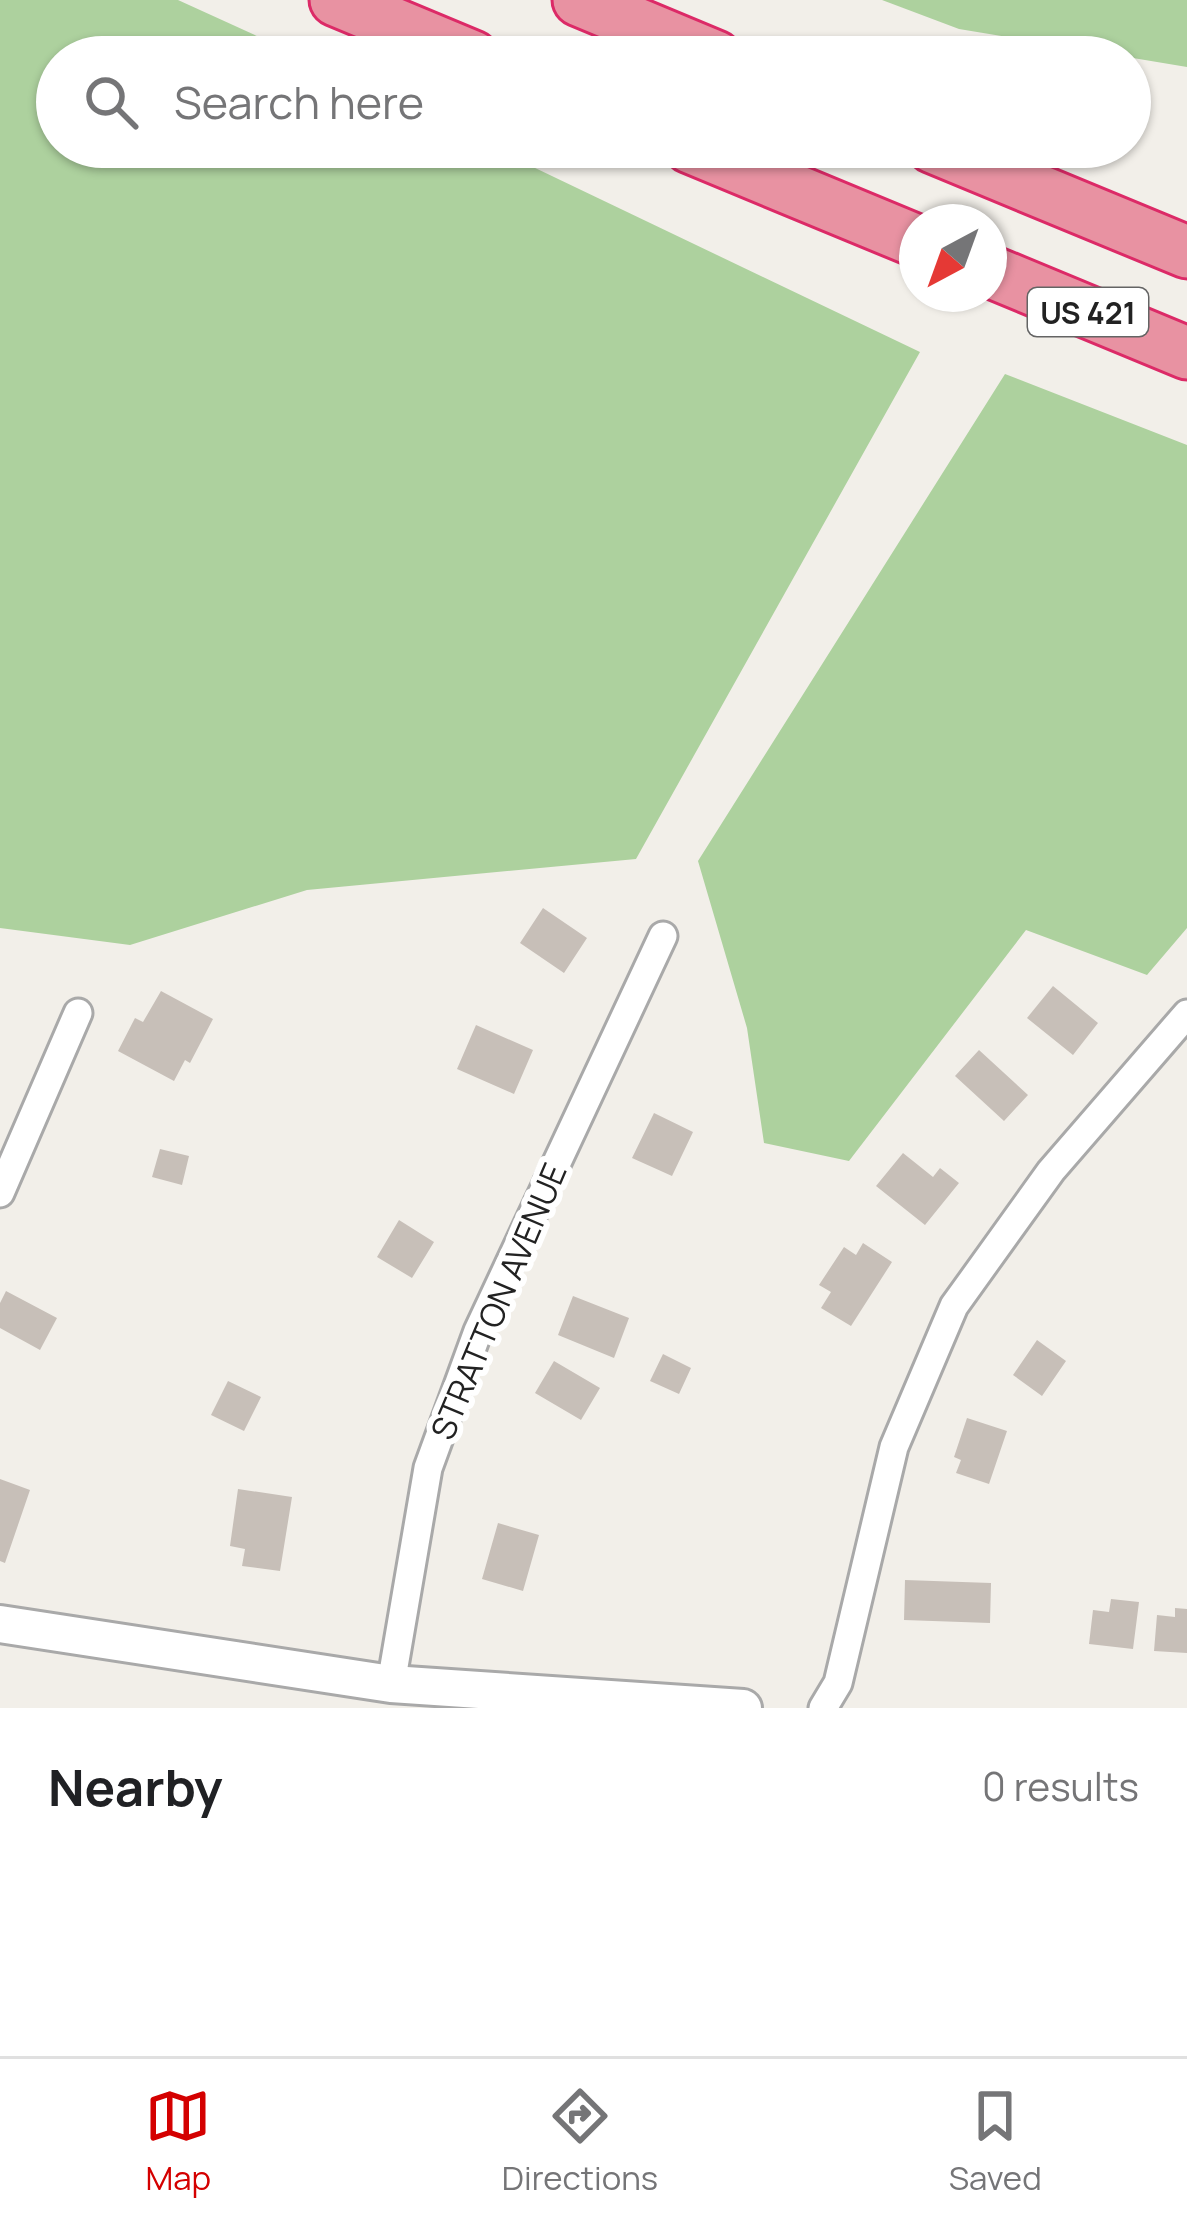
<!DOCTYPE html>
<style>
:root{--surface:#fff;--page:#f2f2f2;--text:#202124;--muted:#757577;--line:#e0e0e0;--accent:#d40000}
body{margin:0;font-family:Manrope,sans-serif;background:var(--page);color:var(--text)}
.compass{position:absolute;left:899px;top:204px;width:108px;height:108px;border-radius:50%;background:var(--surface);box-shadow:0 3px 9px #0004;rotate:221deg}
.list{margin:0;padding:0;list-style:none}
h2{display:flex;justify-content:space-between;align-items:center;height:156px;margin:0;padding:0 48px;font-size:51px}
h2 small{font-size:39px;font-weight:400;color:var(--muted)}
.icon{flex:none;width:66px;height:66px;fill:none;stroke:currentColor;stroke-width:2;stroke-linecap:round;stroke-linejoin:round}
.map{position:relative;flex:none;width:1187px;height:1708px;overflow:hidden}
.search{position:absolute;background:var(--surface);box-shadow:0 3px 9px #0004;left:36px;right:36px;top:36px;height:132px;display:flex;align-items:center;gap:30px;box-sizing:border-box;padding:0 42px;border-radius:66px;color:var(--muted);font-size:45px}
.sheet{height:348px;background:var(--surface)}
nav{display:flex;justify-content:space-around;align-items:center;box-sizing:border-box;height:168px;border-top:3px solid var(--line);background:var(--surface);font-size:33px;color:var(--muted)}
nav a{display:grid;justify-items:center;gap:6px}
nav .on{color:var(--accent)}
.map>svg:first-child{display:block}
.forest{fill:#add19e}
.building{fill:#c7bfb8}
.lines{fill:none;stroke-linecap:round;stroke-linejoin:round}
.minor-casing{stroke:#a9a9a9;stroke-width:33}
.tertiary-casing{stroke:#a9a9a9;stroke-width:42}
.motorway-casing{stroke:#dc2a67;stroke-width:57}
.minor{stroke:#fff;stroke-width:27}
.tertiary{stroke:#fff;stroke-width:36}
.motorway{stroke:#e892a2;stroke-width:51}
.labels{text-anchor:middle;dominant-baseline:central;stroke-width:12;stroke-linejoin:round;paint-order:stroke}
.shield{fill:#fff;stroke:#646464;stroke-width:3}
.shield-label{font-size:30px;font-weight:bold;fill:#222}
.street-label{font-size:33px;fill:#222;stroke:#fff}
</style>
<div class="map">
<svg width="1187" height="1708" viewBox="0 0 1187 1708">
<rect width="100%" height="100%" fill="#f2efe9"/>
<path class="forest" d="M0 0H178L303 57H57V147H491L920 352 636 859 307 890 130 945 0 928Z
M882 0H1187V67L959 29Z
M1005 374 1187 445V928L1147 975 1026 930 849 1161 764 1143 747 1028 698 861Z"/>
<path class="building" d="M543 908 587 938 564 973 520 943Z
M1053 986 1098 1023 1073 1055 1027 1018Z
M161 991 213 1019 190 1063 185 1060 174 1081 118 1051 135 1018 143 1022Z
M476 1025 533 1050 514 1094 457 1069Z
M979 1050 1028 1095 1004 1121 955 1076Z
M654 1113 693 1132 672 1176 632 1158Z
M160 1149 189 1156 182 1185 152 1177Z
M903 1153 933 1177 940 1168 959 1183 925 1225 876 1186Z
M399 1220 434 1242 412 1278 377 1257Z
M863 1243 892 1262 851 1326 821 1308 831 1292 819 1285 844 1247 856 1255Z
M6 1291 57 1318 40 1350 0 1328V1303Z
M573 1296 629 1318 614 1358 558 1335Z
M1037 1340 1066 1361 1042 1396 1013 1375Z
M663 1354 691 1368 679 1394 650 1381Z
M554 1361 600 1388 581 1420 535 1393Z
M228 1381 261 1397 244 1431 211 1415Z
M967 1418 1007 1431 989 1484 956 1473 961 1460 954 1457Z
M0 1479 30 1490 5 1563 0 1561Z
M238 1489 292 1497 280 1571 242 1566 245 1549 230 1546Z
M498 1523 539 1535 523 1591 482 1579Z
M905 1580 991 1583 990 1623 904 1620Z
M1111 1599 1139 1602 1133 1649 1089 1644 1093 1610 1109 1612Z
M1175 1608 1187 1609V1653L1154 1651 1157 1615 1175 1617Z"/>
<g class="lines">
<defs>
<path id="minor" d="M0 1193 78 1013
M391 1684 428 1468 478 1331 663 936
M823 1708 838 1683 894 1447 954 1306 1051 1171 1187 1014"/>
<path id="tertiary" d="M0 1624 391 1684 743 1708"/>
<path id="motorway" d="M336 0 473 57
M579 0 716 57
M690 147 917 241
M933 147 1187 252
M989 271 1187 353"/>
</defs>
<use href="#minor" class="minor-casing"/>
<use href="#tertiary" class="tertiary-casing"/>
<use href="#motorway" class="motorway-casing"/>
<use href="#minor" class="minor"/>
<use href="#tertiary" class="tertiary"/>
<use href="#motorway" class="motorway"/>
</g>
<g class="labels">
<rect class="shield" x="1028" y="288" width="120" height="48" rx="9"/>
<g class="shield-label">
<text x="1088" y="312">US 421</text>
</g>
<g class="street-label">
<text transform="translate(498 1301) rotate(-67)">STRATTON AVENUE</text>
</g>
</g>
</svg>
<svg class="compass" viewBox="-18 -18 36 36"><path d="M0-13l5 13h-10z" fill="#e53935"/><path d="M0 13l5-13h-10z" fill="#757577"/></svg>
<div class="search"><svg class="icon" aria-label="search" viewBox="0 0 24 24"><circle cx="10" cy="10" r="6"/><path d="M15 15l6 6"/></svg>Search here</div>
</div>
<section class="sheet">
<h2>Nearby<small>0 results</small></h2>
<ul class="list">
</ul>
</section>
<nav>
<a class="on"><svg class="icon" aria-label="map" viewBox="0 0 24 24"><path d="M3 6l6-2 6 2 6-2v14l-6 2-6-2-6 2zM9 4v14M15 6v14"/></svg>Map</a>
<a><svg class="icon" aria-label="directions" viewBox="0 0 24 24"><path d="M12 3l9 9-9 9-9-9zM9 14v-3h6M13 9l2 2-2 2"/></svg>Directions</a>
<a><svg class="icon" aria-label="saved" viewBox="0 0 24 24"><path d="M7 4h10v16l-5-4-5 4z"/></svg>Saved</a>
</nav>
